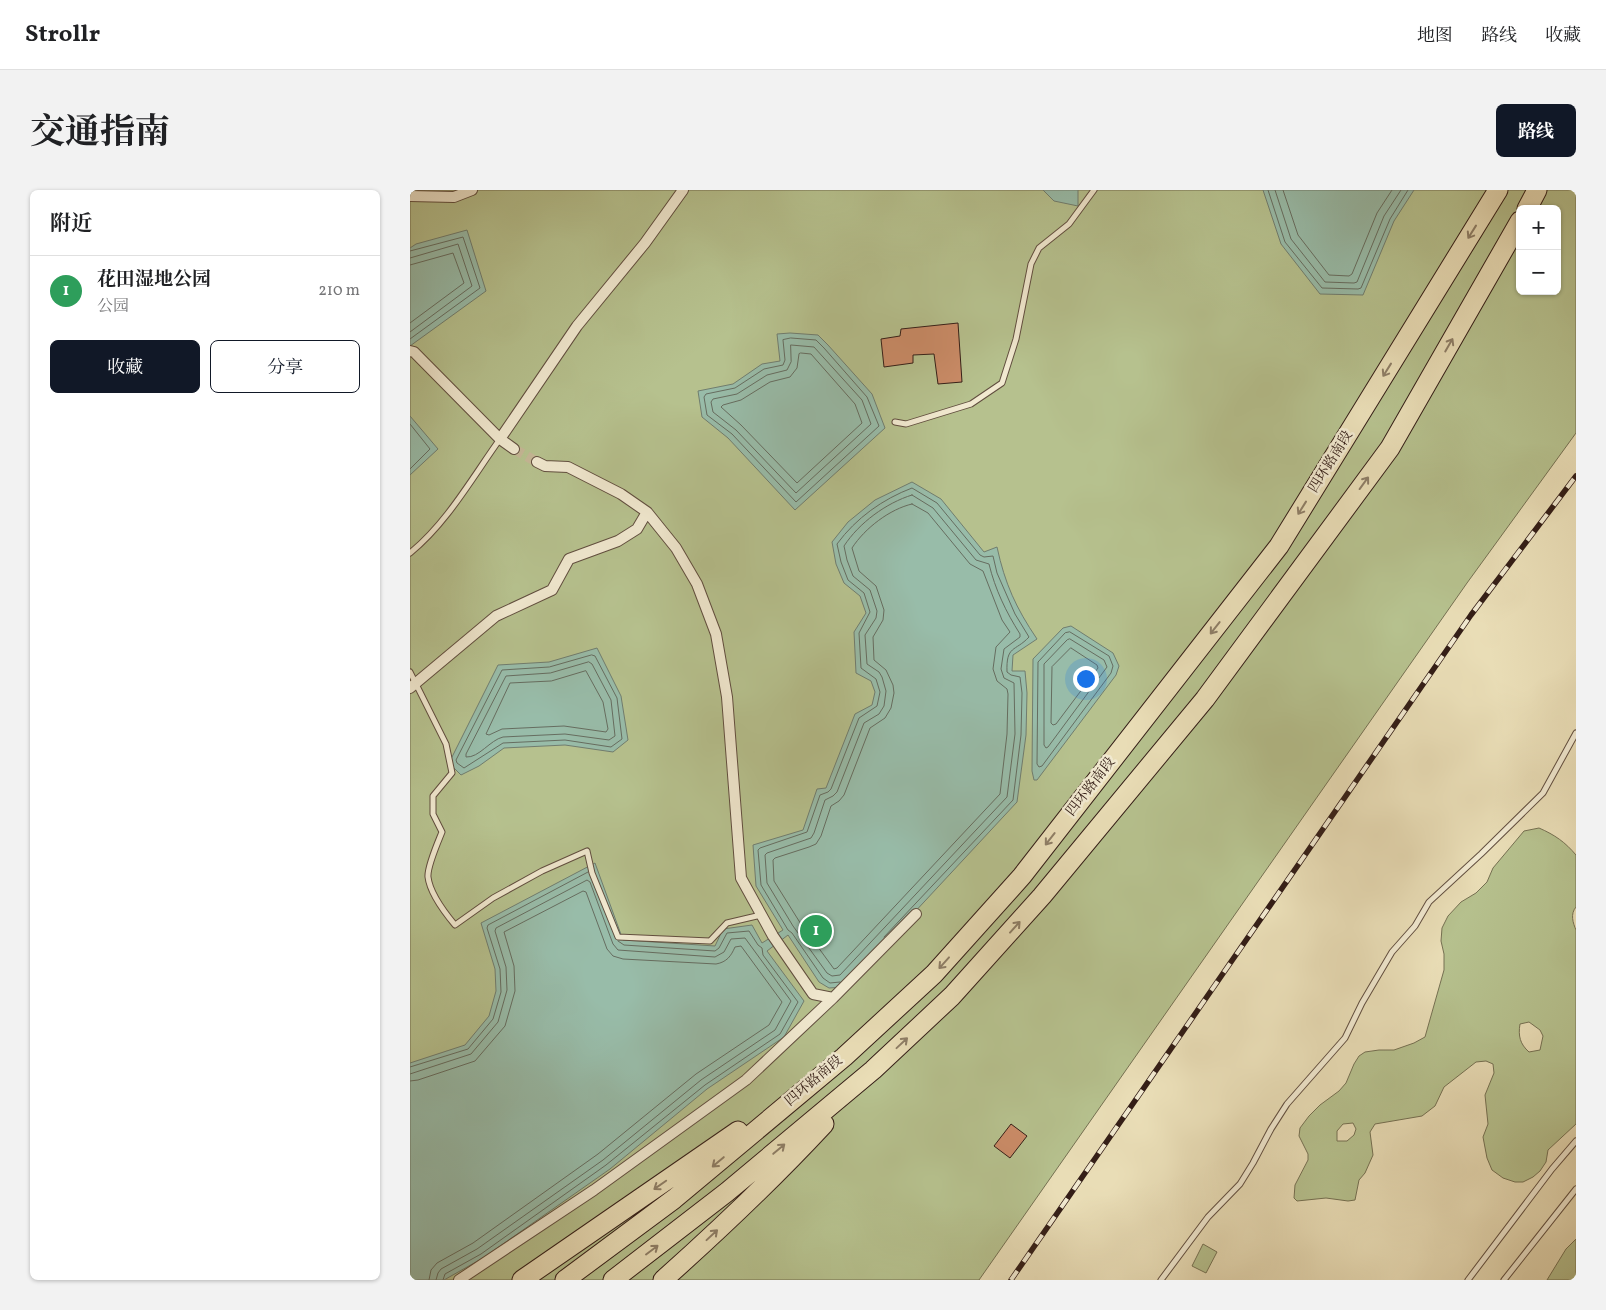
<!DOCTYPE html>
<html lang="zh">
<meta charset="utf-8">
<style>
:root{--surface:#fff;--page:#f2f2f2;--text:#202124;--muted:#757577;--line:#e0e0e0;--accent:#111827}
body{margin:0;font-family:Vollkorn,"Noto Serif SC",serif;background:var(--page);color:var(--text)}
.controls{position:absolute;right:15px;top:15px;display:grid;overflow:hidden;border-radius:8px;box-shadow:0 1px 4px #0004}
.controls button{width:45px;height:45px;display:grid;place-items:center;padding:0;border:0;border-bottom:1px solid var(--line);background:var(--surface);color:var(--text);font:25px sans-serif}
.you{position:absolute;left:675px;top:488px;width:18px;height:18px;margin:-12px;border:4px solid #fff;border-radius:50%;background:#1a73e8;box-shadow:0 0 0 8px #1a73e833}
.badge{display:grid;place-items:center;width:32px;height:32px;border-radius:50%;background:var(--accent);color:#fff;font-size:16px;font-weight:700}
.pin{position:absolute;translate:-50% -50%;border:2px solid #fff;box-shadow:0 1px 5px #0006}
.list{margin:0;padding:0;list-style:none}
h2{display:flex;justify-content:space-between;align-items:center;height:65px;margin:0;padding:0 20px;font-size:21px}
h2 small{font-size:16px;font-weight:400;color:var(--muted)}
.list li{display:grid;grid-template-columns:32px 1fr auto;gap:15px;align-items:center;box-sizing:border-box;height:70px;padding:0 20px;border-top:1px solid var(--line)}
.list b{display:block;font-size:19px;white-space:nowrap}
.list p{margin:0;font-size:16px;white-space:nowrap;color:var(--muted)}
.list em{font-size:16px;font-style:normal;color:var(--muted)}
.actions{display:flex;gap:10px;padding:15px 20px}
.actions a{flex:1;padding:11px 0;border:1px solid var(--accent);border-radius:8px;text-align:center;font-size:18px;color:var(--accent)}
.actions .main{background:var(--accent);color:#fff}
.map{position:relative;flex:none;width:1166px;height:1090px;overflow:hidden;border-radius:8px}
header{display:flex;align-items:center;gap:30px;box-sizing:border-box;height:70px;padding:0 25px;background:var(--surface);border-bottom:1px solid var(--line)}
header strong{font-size:24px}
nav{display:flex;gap:28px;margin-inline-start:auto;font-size:18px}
.intro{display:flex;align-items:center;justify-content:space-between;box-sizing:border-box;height:120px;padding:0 30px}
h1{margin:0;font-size:35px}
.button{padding:12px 22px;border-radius:8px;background:var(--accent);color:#fff;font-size:18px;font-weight:700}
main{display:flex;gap:30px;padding:0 30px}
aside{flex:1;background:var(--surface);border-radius:8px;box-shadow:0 1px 4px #0004}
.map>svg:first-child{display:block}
.green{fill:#b6c18e;stroke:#757052;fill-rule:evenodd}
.water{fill:#98bca9;stroke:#707d6f}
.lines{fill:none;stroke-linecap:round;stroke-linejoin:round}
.shore{stroke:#666d60;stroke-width:1}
.building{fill:#cb8c68;stroke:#341e17}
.street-tunnel{stroke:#c5b796;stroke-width:10;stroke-dasharray:10 5;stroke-linecap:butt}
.lane-casing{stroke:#614e3f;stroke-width:7}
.street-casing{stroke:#614e3f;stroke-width:12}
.highway-casing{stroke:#341e17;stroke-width:21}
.lane{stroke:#f1e9d0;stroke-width:5}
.street{stroke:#f1e9d0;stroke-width:10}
.highway{stroke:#e9ddb6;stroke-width:19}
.rail-casing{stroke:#341e17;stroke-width:5.5}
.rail{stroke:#f1e9d0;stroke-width:4;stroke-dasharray:11;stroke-linecap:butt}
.oneway{stroke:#8e7e66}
.labels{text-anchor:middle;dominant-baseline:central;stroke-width:5;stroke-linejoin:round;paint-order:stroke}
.street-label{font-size:14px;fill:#341e17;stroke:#f1e9d0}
</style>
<header>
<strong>Strollr</strong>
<nav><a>地图</a><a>路线</a><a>收藏</a></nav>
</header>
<div class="intro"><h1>交通指南</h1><a class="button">路线</a></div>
<main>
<aside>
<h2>附近<small></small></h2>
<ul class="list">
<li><span class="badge" style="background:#2e9e5b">1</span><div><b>花田湿地公园</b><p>公园</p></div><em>210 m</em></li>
</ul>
<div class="actions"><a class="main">收藏</a><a>分享</a></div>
</aside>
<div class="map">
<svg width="1166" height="1090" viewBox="0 0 1166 1090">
<rect width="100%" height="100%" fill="#e9ddb6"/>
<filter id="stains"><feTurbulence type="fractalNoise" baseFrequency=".004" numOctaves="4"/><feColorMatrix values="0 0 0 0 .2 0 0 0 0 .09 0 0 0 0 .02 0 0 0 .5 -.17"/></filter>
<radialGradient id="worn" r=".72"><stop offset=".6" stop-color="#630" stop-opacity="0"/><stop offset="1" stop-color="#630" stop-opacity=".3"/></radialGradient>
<path class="green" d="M0 0H1166V243L1057 393 569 1090H0ZM1110 19H1147V101H1110Z
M1129 638C1145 645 1155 652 1166 665V717C1160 724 1163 733 1166 740V934L1138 960 1136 972 1130 981 1123 987 1113 992H1105L1093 988 1082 980 1077 968 1073 947 1078 934 1075 905 1084 883 1083 874 1076 871 1066 872 1034 897 1025 916 1012 926 965 934 960 942 963 965 955 983 949 990 945 1010 938 1011 916 1008 887 1011 884 1008 885 995 898 970V964L889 946 890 938 899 926 910 915 929 901 936 893 944 874 949 866 955 862 969 860H984L1004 853 1015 847 1034 780V764L1031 751 1032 738 1038 726 1051 712 1066 703 1077 692 1083 678 1114 641ZM1119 832 1130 840 1133 846 1130 860 1119 862C1110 854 1108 846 1110 834ZM943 933 946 939 944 945 937 951H927V941L933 934Z
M1166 1049V1090H1137L1156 1059Z
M793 1054 807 1062 796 1083 782 1076Z"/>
<path class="water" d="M633 0H668V16L644 11Z
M853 0H1004L984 31 953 105 910 104 871 54Z
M57 40 76 101 0 156V58L6 54Z
M380 143 408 145 418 155 462 204 475 238 385 320 318 248 292 227 288 201 323 194 352 174 370 171 367 144Z
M0 226 28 259 0 285Z
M502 292 531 309 574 362 587 357C595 394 606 418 627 449L603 465 602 481H615L617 503 616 545 607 612 435 797 419 798 409 792 378 745 357 761 394 811 374 847 297 899 200 979 73 1068 34 1090H0V873L55 855 79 826 86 801 85 779 71 733 185 673 213 750 305 756 313 739 342 735 352 753 373 740 346 696 343 655 393 640 407 599 416 598 445 524 462 515 465 502 461 491 446 483 444 442 456 423 450 406 434 393 426 374 422 352 438 332 465 310Z
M661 436 703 463 709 476 706 485 627 590H624L622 581 623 469 653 438Z
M187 458 211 506 218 550 203 562 155 555 94 558 69 576 51 585 39 573 88 475 139 472Z"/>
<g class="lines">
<path class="shore" d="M858 0 875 52 912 98 948 99 951 98 980 29 998 0
M865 0 881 49 915 92 944 93 947 92 974 26 991 0
M873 0 888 45 919 85 939 86 942 84 967 23 982 0
M0 61 53 47 70 98 0 149
M0 68 48 54 62 96 0 142
M0 75 43 63 54 93 0 133
M381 148 406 150 414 158 457 207 469 236 386 312 322 244 297 225 294 207 296 204 325 198 354 179 373 175 375 170 373 150Z
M381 155 404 157 452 210 461 234 386 303 326 240 303 222 301 212 303 209 327 204 357 185 377 180 381 172Z
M391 163 401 164 445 214 452 233 387 293 331 235 311 217 313 215 331 210 360 192 380 187 387 178 389 164Z
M0 234 20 259 0 279
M502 305 523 318 566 370 579 374C585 399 596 422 610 444V447L594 459 591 479 594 488 604 493 605 544 597 607 430 785 422 786 417 783 383 736 357 693 355 665 357 663 401 648 404 643 415 610 423 606 427 602 454 533 469 524 474 516 476 501 472 487 469 482 457 474 455 445 466 428 467 421 460 400 443 386 437 370 434 356C449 333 476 313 502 305Z
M502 314 518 323 560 374 573 381 592 430 600 442 586 457 583 479 587 491 597 499 598 504 597 544 590 604 427 778 424 779 389 731 364 691 363 670 365 668 399 657 406 654 411 646 421 616 429 611 434 605 460 538 475 528 481 518 484 503 483 495 476 480 464 470 463 447 473 430 474 420 466 396 449 381 442 358C455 338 480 319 502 314Z
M660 442 699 466 703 476 701 483 632 576 629 577 627 574 628 472 655 443Z
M660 449 694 470 697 477 638 557 636 558 634 555V474L657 450Z
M661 458 687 475 688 478 646 534 643 535 641 533 642 477Z
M182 465 185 466 207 508 212 549 201 557 155 550 93 553 54 578 47 573 46 570 92 480 139 477Z
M179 472 182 474 201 510 205 546 199 550 155 544 93 547C80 550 69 568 56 567V564L96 486 140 483Z
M176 481 193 512 198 539 196 542 154 536 92 539 79 545 76 544 100 493 141 491Z
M430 792 420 793 413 788 382 743 378 740 351 695 348 660 350 658 397 642 410 605 418 602 421 599 449 528 467 516 470 502 466 489 451 478 449 443 460 422 454 403 438 390 431 372 427 354C446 328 473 309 502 298L527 313 570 365 574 367 583 366 587 383 605 424 619 447C605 462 596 455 597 482L601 485 610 487 612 503 611 545 603 610 474 747
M0 877 58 859 83 829 91 802 90 779 77 738 78 735 178 682
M0 884 61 864 88 832 97 800 96 777 85 741 86 738 177 690 180 692 203 754 208 760 305 767 314 762 321 749 335 748 381 811 365 840 291 890 193 970 67 1059 31 1079 28 1083 26 1090
M0 891 8 890 65 871 95 836 105 801 104 776 94 742 173 701 176 702 197 759 203 766 213 769 306 774C317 772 321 766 325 757L331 756 372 812 359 835 286 884 188 964 63 1053 27 1073 21 1080 19 1090
M33 1090 35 1084 71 1064 196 975 295 895 370 844 388 812 353 765 352 758 348 755 339 741 317 743 309 758 305 761 214 755 208 751"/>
</g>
<path class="building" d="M548 133 552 192 528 194 524 164 503 165V173L474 177 471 149 490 146 491 139Z
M601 934 617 946 600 968 584 956Z"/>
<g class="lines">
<path class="street-tunnel" d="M104 259 127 272"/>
<defs>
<path id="lane" d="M485 232 496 234 561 214 592 193 606 149 621 74 629 58 659 34 684 0
M0 363C37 333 62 288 90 249
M0 482 36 554 42 583 23 606V624L32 642C28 652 17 677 18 687 20 704 35 723 45 735L83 708 132 681 177 661 182 683 208 747 300 751 317 733 351 725
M751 1090 798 1027 830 994 843 973 861 939 877 914 935 848 952 813 982 762 1005 736 1019 712 1071 664 1133 603 1166 543
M1058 1090 1142 979 1166 951
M1094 1090 1166 999"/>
<path id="street" d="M0 6 44 7 62 0
M0 161 4 162 90 249
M104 259 90 249 167 136 235 53 273 0
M127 272 135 276 158 277 211 304 237 322 266 358 287 394 306 444 317 507 331 688 363 746 403 804 423 808 506 724
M0 498 86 426 142 400 159 369 208 351 227 339 237 322
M49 1090 184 1000 336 890 423 808"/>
<path id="highway" d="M1117 19 1127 0
M112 1090 328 941
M155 1090 264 1009 434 867 524 784 612 686 869 356 1088 0
M203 1090 317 1002 463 880 542 806 632 706 795 509 980 258 1110 31
M253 1090C309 1040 363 989 414 934"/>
</defs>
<use href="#lane" class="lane-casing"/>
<use href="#street" class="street-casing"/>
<use href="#highway" class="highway-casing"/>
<use href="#lane" class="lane"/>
<use href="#street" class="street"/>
<use href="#highway" class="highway"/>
<defs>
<path id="rail" d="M601 1090 1061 425 1166 286"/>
</defs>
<use href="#rail" class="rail-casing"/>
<use href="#rail" class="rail"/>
</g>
<defs><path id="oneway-shaft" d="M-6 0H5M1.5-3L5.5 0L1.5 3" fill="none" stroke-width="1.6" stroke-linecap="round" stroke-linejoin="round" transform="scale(1.25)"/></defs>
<g class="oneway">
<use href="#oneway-shaft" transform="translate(1062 42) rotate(122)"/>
<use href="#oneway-shaft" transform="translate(1039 155) rotate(-60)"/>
<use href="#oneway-shaft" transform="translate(977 180) rotate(122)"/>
<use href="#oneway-shaft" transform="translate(954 293) rotate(-54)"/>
<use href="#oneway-shaft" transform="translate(892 318) rotate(122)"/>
<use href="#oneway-shaft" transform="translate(805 438) rotate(128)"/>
<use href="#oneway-shaft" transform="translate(640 649) rotate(128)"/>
<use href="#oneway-shaft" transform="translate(605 737) rotate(-48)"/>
<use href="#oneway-shaft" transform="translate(534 773) rotate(132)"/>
<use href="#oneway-shaft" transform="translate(492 853) rotate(-43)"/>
<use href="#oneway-shaft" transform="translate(369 959) rotate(-40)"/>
<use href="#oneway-shaft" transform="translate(308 972) rotate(140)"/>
<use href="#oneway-shaft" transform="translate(250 995) rotate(145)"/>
<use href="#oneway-shaft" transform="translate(302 1045) rotate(-43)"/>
<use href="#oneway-shaft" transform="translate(242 1060) rotate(-37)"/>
</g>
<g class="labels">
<g class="street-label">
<text transform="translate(921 272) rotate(-58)">四环路南段</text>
<text transform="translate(681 597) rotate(-52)">四环路南段</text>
<text transform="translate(404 891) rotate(-40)">四环路南段</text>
</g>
</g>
<rect width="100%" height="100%" filter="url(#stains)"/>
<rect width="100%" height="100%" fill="url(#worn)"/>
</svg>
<div class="controls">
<button>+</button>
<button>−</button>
</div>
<div class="you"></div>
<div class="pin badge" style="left:406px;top:741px;background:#2e9e5b">1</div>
</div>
</main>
